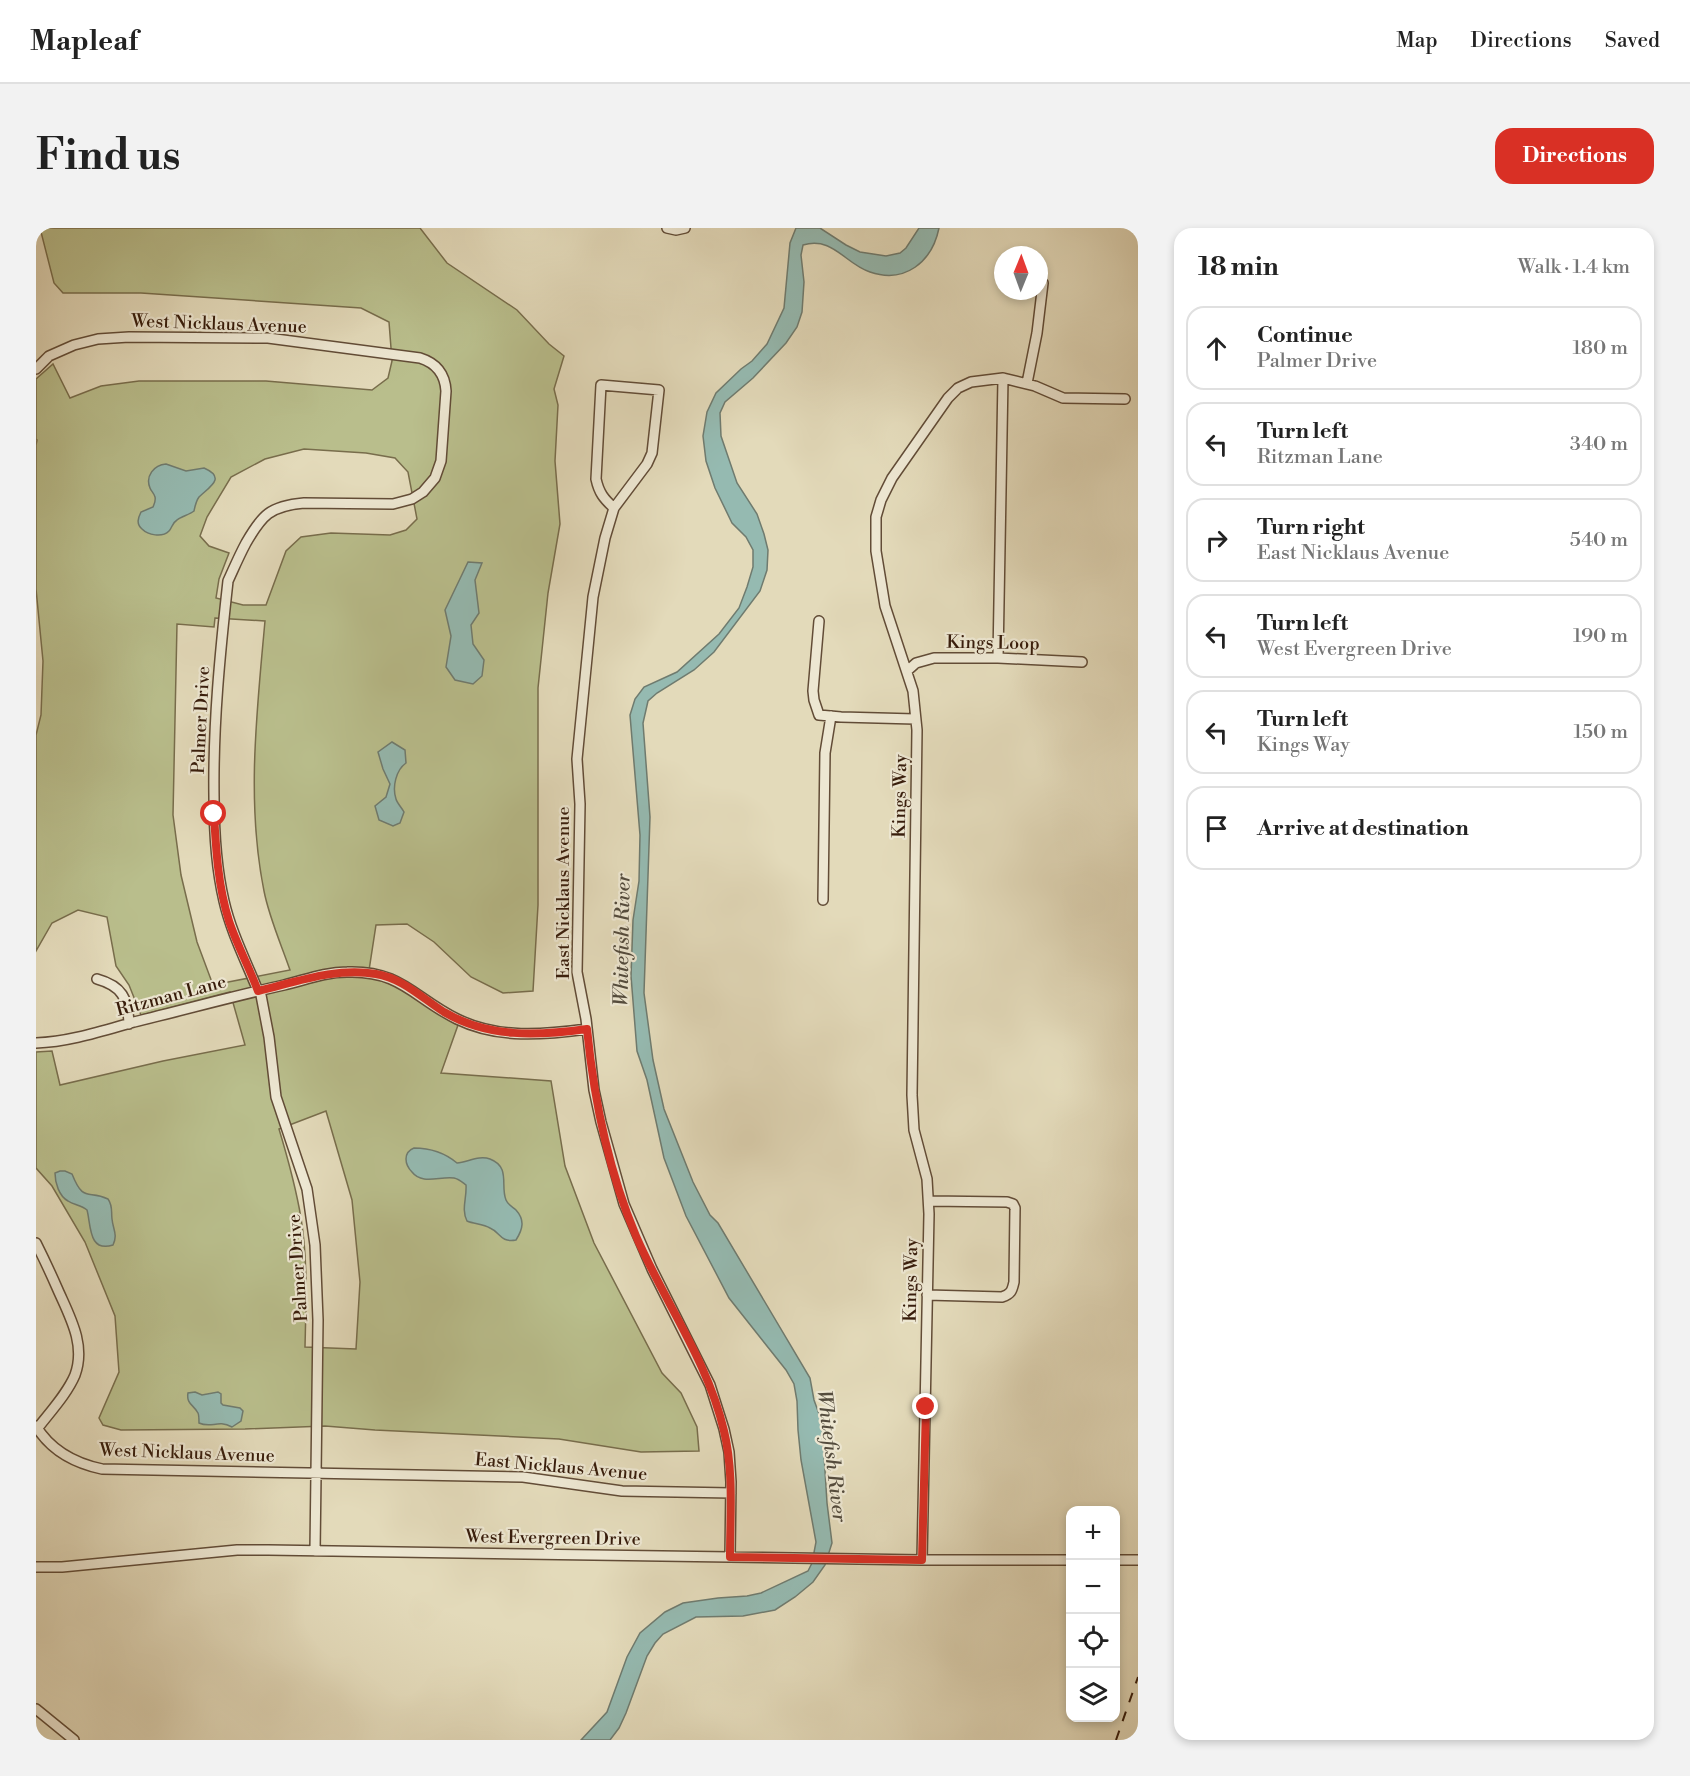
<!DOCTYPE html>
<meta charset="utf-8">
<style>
:root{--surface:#fff;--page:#f2f2f2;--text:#222;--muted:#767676;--line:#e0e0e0;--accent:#d93025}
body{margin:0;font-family:"Libre Bodoni",serif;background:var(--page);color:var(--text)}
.controls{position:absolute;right:18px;bottom:18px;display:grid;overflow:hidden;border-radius:12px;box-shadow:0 3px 9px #0003}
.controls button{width:54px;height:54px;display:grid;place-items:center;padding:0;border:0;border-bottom:2px solid var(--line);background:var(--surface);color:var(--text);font:30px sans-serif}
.compass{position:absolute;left:958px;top:18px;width:54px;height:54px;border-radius:50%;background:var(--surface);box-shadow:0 3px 9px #0003;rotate:1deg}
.stop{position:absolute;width:18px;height:18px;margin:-14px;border:4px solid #d93025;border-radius:50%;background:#fff}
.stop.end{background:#d93025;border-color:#fff;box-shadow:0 2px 6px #0008}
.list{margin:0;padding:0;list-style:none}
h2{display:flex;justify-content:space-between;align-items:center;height:78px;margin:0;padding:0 24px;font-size:26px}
h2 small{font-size:20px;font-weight:400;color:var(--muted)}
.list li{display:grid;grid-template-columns:39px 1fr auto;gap:18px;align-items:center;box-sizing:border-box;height:84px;margin:0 12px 12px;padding:0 12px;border:2px solid var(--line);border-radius:18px}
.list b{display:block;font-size:22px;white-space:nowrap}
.list p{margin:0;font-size:20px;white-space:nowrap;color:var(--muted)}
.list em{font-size:20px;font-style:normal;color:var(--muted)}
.icon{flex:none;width:33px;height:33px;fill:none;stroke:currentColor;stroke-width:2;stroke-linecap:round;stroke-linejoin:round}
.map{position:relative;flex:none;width:1102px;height:1512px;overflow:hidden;border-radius:18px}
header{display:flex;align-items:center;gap:36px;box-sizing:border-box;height:84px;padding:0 30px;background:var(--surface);border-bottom:2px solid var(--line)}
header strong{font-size:28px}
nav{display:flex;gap:33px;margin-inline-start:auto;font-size:21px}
.intro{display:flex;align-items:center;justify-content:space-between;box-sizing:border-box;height:144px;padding:0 36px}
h1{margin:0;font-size:42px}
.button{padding:15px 27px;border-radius:18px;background:var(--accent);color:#fff;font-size:21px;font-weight:700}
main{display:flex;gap:36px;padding:0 36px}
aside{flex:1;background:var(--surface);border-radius:18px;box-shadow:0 3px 9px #0003}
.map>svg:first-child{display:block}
.green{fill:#b9be8c;stroke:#786d4c;stroke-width:1.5;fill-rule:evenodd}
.water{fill:#95bab1;stroke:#6f7b6f;stroke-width:1.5}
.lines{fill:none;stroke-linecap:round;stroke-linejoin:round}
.minor-casing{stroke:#624c37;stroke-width:12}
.minor{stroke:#ede7d2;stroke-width:9}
.rail{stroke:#371c0b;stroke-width:2;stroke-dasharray:10 10;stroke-linecap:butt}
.route{stroke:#d93025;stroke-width:8}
.labels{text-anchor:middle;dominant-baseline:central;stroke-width:4.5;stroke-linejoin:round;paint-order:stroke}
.street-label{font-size:18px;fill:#371c0b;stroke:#ede7d2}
.water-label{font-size:20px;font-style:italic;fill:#534b3d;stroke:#ede7d2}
</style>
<header>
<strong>Mapleaf</strong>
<nav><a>Map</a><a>Directions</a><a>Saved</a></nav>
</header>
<div class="intro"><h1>Find us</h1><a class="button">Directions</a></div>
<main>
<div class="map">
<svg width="1102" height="1512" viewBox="0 0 1102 1512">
<rect width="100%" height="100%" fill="#e3daba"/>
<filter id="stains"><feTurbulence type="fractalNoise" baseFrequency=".00333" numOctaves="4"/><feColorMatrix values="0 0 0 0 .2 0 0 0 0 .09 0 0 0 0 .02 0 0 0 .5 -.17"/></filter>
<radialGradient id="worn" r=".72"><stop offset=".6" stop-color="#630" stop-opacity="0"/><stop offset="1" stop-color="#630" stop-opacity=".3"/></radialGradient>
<path class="green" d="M4 0H384L411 35 481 82 513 116 528 128 518 161 522 177 519 233 524 296 512 365 502 460V677L497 763 467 765 435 749 398 714 371 696 340 697 332 749C366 755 392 782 422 797L405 845 515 853 529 938 558 1015 626 1145 645 1165 661 1199 663 1223 605 1224 523 1211 339 1202 289 1198 209 1201 85 1202 67 1197 63 1190 83 1144 79 1088 49 1014 16 958 0 940V824L16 823 24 857 127 833 209 817 194 764 105 787 93 757 80 738 71 689 42 682 16 695 0 723V507L5 487 7 433 0 361V217L1 212 0 211V151L17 136 34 170 65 158 103 153H230L336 162 352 150 356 133 353 94 325 80 105 65H27L18 55ZM268 221 330 225 359 230 372 244 381 291 370 302 354 307 295 305 265 309 250 323 230 377H207L180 370 183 351 193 325 173 318 164 308 171 289 195 249 229 231ZM179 390 229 393C221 482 210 574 228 663 233 689 245 716 254 742L177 757 161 714 145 647 137 587 141 396 178 399ZM290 883 316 972 324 1054 320 1121 269 1119C270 1076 272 1033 265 990 260 960 252 931 243 901Z"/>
<path class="water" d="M760 0H784L810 17 824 24 850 28 864 25 870 20 883 0H903C896 34 869 56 834 44 809 36 797 8 767 17L765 27 768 54 766 84 761 99 750 115 717 150 689 174 684 185 685 208 701 255 721 286 728 306 732 322 731 342 724 363 678 424 658 442 621 465 612 473 607 495 614 589 608 765 617 832 628 881 657 954 674 987 682 995 774 1150 778 1172 786 1194 791 1275 796 1315 789 1337 777 1354 759 1369 739 1382 707 1388 660 1389 627 1406 619 1415 611 1428 590 1485 583 1500 574 1512H545L571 1484 591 1429 604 1405 629 1384 647 1375 682 1370 711 1368 725 1365 772 1343 776 1335 780 1314 765 1232 762 1202 761 1173 758 1156 750 1142 693 1070 650 988 628 930 611 852 601 823 595 748 597 692 603 653 604 607 594 487 599 471 608 459 641 444 683 406 703 380 711 359 717 339V322L710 309 696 295 679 260 670 233 667 208 671 184 680 165 705 141 716 133 731 116 748 80 754 15Z
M130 236 150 243 168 240C191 250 173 259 163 269 160 273 159 278 158 283 153 287 146 288 141 292 136 295 136 300 133 303 126 310 112 307 106 301 100 296 102 290 105 284L117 279C118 276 120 273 119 269 118 265 115 263 114 260 109 248 118 237 130 236Z
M432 334 446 335 439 352 443 385 435 397 437 416 448 432 446 448 437 456 419 452 410 439 415 408 409 382Z
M356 514 369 522 370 535C360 542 356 559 360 571 361 575 366 580 368 584L364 595 357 598 343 592 339 578 350 569 354 556 347 541 342 524Z
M378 920C393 920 409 925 421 935 432 934 443 927 454 931 475 939 464 958 470 972 472 977 477 979 480 982 489 992 487 1001 480 1012 464 1015 464 1004 454 1000 447 996 438 996 431 993 425 981 431 970 430 957 426 954 423 951 418 950 404 948 386 957 376 944 372 940 370 936 370 931 370 925 373 922 378 920Z
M24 943H29L36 946C48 976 52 961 72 971 77 978 75 983 76 991 77 1001 82 1007 77 1017 52 1025 55 996 51 982 45 977 38 977 32 973 23 968 19 955 19 945Z
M159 1164 166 1167 182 1164 185 1166V1175L187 1177 204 1180 207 1183 205 1193 196 1199C181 1191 176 1201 163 1195 163 1193 163 1187 162 1185 158 1177 150 1176 152 1165Z"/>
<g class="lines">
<defs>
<path id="minor" d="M631 0 640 2 649 0
M0 141 13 128 38 117 62 111 93 109 232 110 384 130C400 135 409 146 410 163L405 233 399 250 387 264 376 271 357 276 268 275C234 278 226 287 210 315 203 328 198 340 192 353 184 425 177 496 178 568 178 603 180 639 188 673 195 704 210 733 222 763
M991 155 1001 105 1007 55
M578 280C568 271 563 265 560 251L565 157 623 162 616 225 611 236 578 280 569 310 557 369 541 531 544 576 541 744 550 791 558 862 565 894 588 976 616 1041 674 1157 688 1201 693 1224 695 1254 694 1329
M783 393 777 463 778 472 783 487 805 489 879 491
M962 430 967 150
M871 443 880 435 898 430H962L1046 434
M787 672 789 525 795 488
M61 751C86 758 92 770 93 796
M224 762 233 809 240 869 271 961 279 1017 282 1092 279 1323
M0 815C33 814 66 803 98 794 148 782 198 768 248 757 269 752 289 744 311 744 365 742 378 770 421 791 462 811 507 807 551 801
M0 1015C8 1031 15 1046 22 1062 34 1089 50 1117 39 1147 31 1166 14 1184 1 1201
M891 1067 966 1069C975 1066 976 1063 978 1054L979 980 977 976 971 974 893 973
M0 1198C15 1223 38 1235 66 1241L487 1249 586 1263 695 1265
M886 1332 893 986 891 951 878 902 876 867 881 502 877 463 849 378 840 323V289L845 272 856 250 912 170 922 160 935 154 967 150 999 158 1027 170 1089 171
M1080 1332H1102
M0 1339H26L201 1322H232L886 1332H1034
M0 1481 38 1512"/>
</defs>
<use href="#minor" class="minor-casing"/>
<use href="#minor" class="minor"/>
<path class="rail" d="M1080 1512 1102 1449"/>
</g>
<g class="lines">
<path class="route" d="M178 586C180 622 182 658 193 693 201 717 213 739 222 763 260 754 300 739 340 746 366 750 386 770 408 784 452 810 501 808 551 801 558 872 572 942 600 1008 628 1073 672 1133 688 1203 698 1244 694 1287 694 1329L886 1332 890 1179"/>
</g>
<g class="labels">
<g class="street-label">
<text transform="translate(183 96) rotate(2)">West Nicklaus Avenue</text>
<text transform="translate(957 415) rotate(1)">Kings Loop</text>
<text transform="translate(165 492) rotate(-87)">Palmer Drive</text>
<text transform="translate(864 568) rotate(-89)">Kings Way</text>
<text transform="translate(527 665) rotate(-90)">East Nicklaus Avenue</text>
<text transform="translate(135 768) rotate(-15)">Ritzman Lane</text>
<text transform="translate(262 1040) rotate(-94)">Palmer Drive</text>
<text transform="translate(875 1052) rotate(-89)">Kings Way</text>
<text transform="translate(151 1225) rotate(2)">West Nicklaus Avenue</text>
<text transform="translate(525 1239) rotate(5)">East Nicklaus Avenue</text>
<text transform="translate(517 1310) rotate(1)">West Evergreen Drive</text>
</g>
<g class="water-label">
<text transform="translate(587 712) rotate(-89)">Whitefish River</text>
<text transform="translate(795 1228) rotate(83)">Whitefish River</text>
</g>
</g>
<rect width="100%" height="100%" filter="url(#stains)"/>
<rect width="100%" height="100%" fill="url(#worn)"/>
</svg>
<div class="controls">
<button>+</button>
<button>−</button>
<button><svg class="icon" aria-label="locate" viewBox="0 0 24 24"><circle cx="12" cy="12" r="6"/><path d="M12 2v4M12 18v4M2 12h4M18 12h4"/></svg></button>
<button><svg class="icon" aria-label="layers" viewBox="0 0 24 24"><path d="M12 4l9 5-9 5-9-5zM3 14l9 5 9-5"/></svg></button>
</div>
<svg class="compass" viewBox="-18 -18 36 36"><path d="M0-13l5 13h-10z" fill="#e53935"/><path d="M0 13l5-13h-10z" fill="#767676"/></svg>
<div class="stop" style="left:178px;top:586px"></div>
<div class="stop end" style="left:890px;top:1179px"></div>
</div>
<aside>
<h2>18 min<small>Walk · 1.4 km</small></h2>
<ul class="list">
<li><svg class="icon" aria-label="ahead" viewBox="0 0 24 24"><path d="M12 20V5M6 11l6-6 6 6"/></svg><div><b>Continue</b><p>Palmer Drive</p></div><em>180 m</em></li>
<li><svg class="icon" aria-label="left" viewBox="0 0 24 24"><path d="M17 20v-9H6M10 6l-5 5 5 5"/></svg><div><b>Turn left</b><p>Ritzman Lane</p></div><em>340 m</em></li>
<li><svg class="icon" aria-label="right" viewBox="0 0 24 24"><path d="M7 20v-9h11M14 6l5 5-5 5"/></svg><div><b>Turn right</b><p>East Nicklaus Avenue</p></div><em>540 m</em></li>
<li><svg class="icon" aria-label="left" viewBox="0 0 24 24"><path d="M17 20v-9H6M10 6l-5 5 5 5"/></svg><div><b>Turn left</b><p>West Evergreen Drive</p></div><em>190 m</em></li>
<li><svg class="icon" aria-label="left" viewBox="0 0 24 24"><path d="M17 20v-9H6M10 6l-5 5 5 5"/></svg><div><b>Turn left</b><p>Kings Way</p></div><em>150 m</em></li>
<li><svg class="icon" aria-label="arrive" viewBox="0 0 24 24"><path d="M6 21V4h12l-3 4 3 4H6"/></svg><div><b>Arrive at destination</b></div></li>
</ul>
</aside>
</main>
